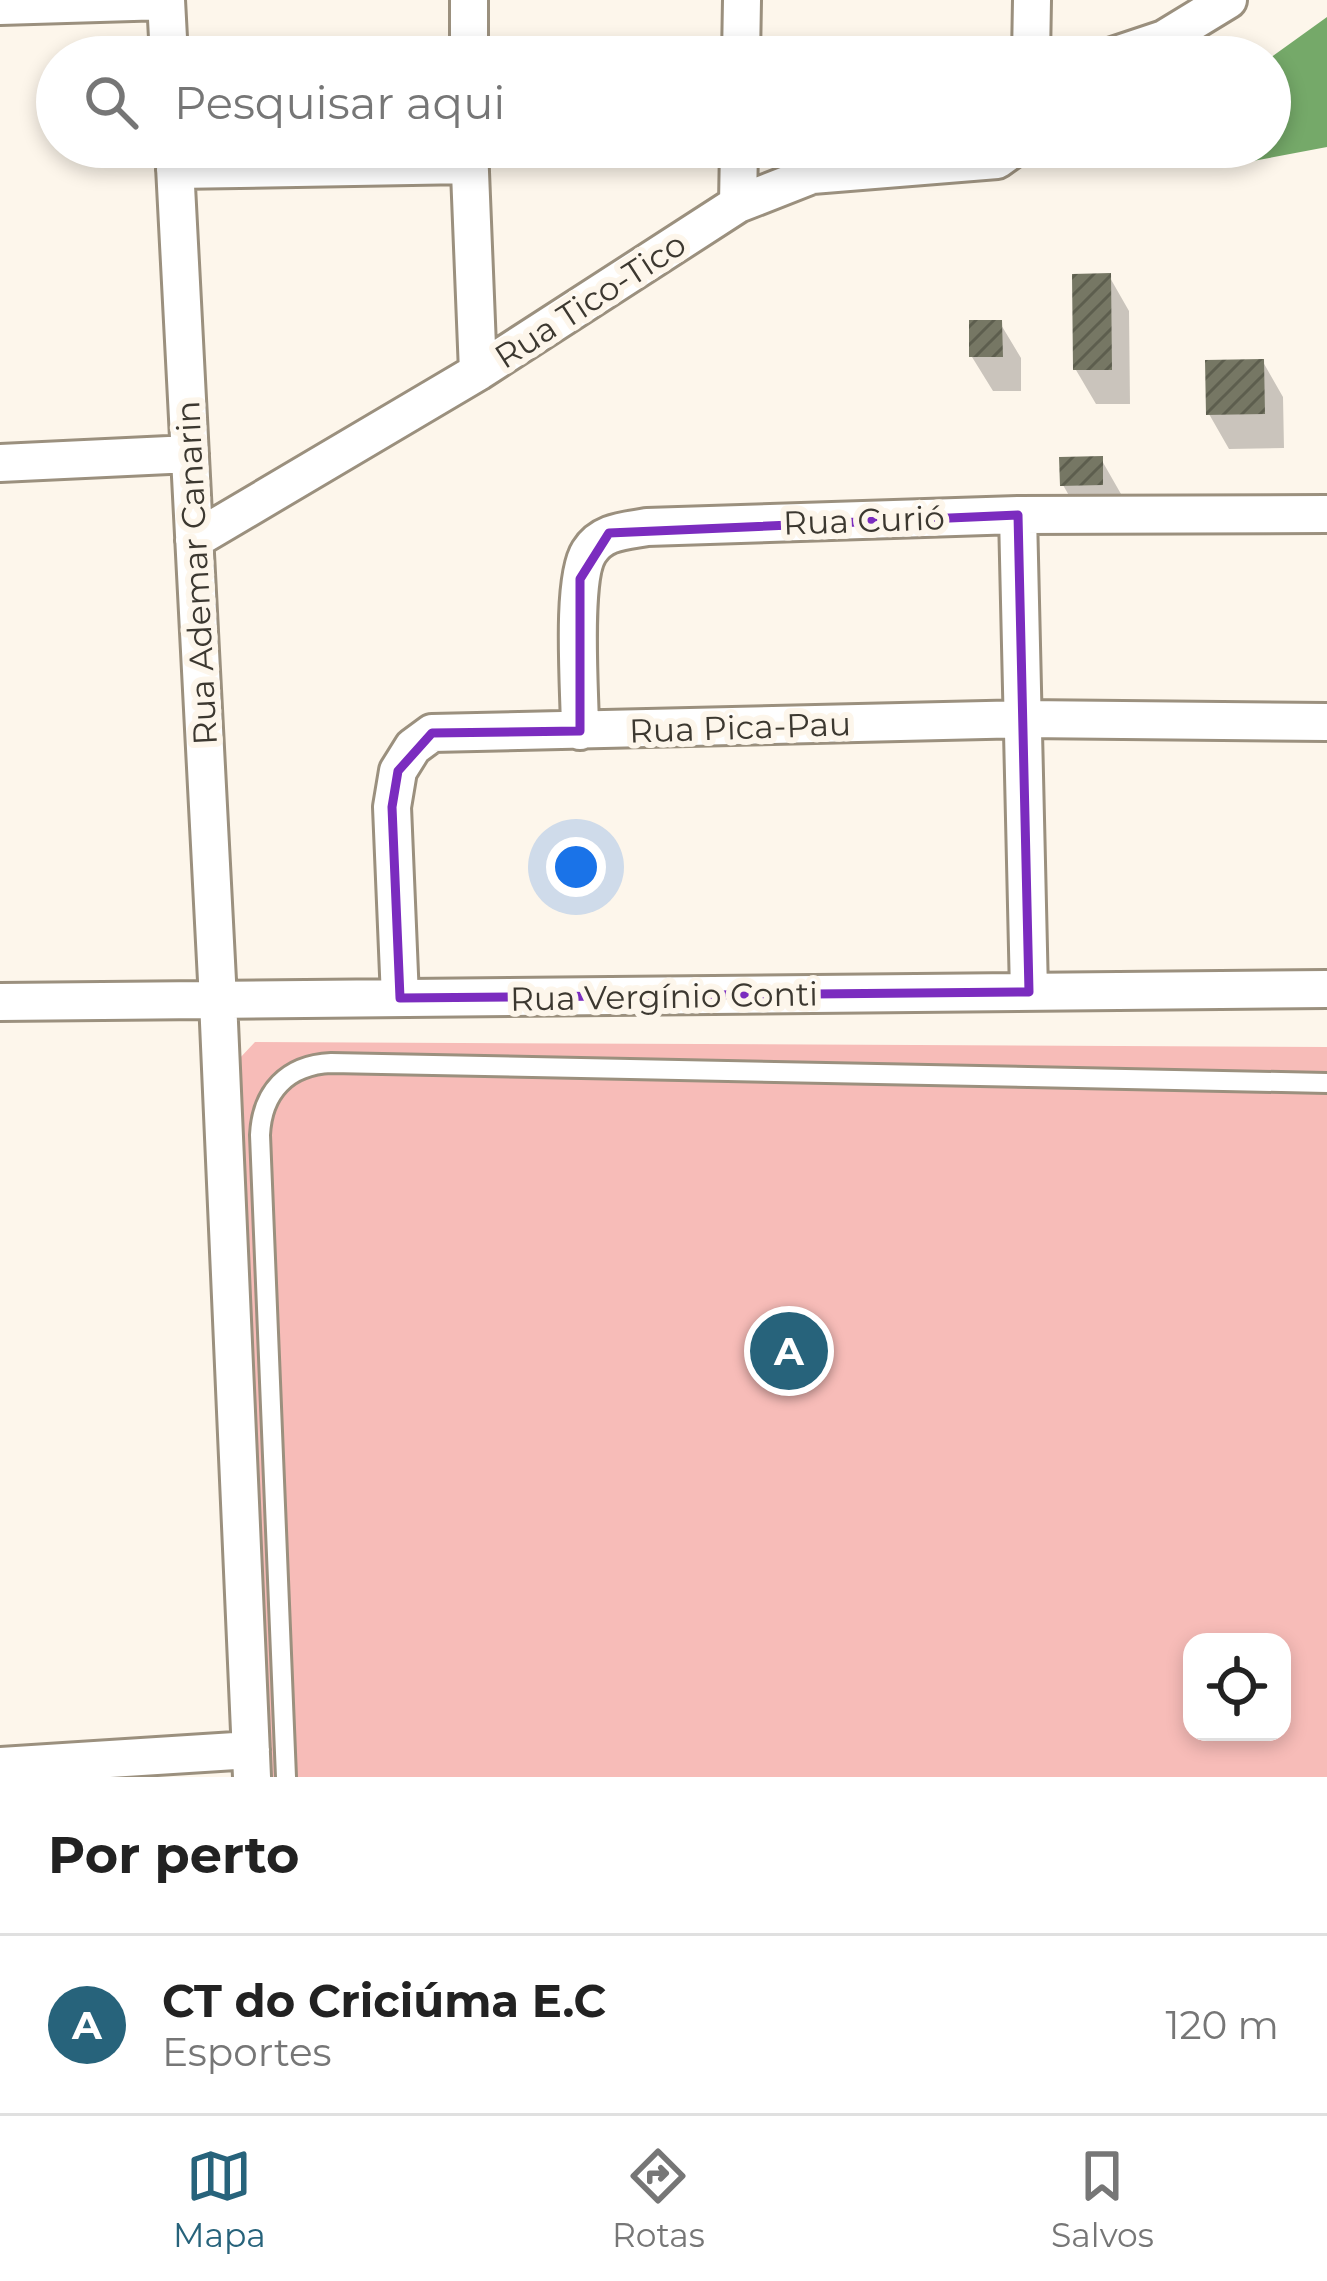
<!DOCTYPE html>
<html lang="pt">
<meta charset="utf-8">
<style>
:root{--surface:#fff;--page:#f6f6f6;--text:#222;--muted:#767676;--line:#e0e0e0;--accent:#27637b}
body{margin:0;font-family:Montserrat,sans-serif;background:var(--page);color:var(--text)}
.controls{position:absolute;right:36px;bottom:36px;display:grid;overflow:hidden;border-radius:24px;box-shadow:0 6px 18px #0003}
.controls button{width:108px;height:108px;display:grid;place-items:center;padding:0;border:0;border-bottom:3px solid var(--line);background:var(--surface);color:var(--text);font:60px sans-serif}
.you{position:absolute;left:576px;top:867px;width:42px;height:42px;margin:-30px;border:9px solid #fff;border-radius:50%;background:#1a73e8;box-shadow:0 0 0 18px #1a73e833}
.badge{display:grid;place-items:center;width:78px;height:78px;border-radius:50%;background:var(--accent);color:#fff;font-size:39px;font-weight:700}
.pin{position:absolute;translate:-50% -50%;border:6px solid #fff;box-shadow:0 3px 12px #0006}
.list{margin:0;padding:0;list-style:none}
h2{display:flex;justify-content:space-between;align-items:center;height:156px;margin:0;padding:0 48px;font-size:51px}
h2 small{font-size:39px;font-weight:400;color:var(--muted)}
.list li{display:grid;grid-template-columns:78px 1fr auto;gap:36px;align-items:center;box-sizing:border-box;height:180px;padding:0 48px;border-top:3px solid var(--line)}
.list b{display:block;font-size:45px;white-space:nowrap}
.list p{margin:0;font-size:39px;white-space:nowrap;color:var(--muted)}
.list em{font-size:39px;font-style:normal;color:var(--muted)}
.icon{flex:none;width:66px;height:66px;fill:none;stroke:currentColor;stroke-width:2;stroke-linecap:round;stroke-linejoin:round}
.map{position:relative;flex:none;width:1327px;height:1777px;overflow:hidden}
.search{position:absolute;background:var(--surface);box-shadow:0 6px 18px #0003;left:36px;right:36px;top:36px;height:132px;display:flex;align-items:center;gap:30px;box-sizing:border-box;padding:0 42px;border-radius:66px;color:var(--muted);font-size:45px}
.sheet{height:336px;background:var(--surface)}
nav{display:flex;justify-content:space-around;align-items:center;box-sizing:border-box;height:168px;border-top:3px solid var(--line);background:var(--surface);font-size:33px;color:var(--muted)}
nav a{display:grid;justify-items:center;gap:6px}
nav .on{color:var(--accent)}
.map>svg:first-child{display:block}
.park{fill:#f7bcb8;fill-rule:evenodd}
.water{fill:#75a969}
.shadow{fill:#0003}
.building{fill:url(#building-hatch)}
.lines{fill:none;stroke-linecap:round;stroke-linejoin:round}
.service-casing{stroke:#9b907e;stroke-width:24}
.minor-casing{stroke:#9b907e;stroke-width:42}
.service{stroke:#fff;stroke-width:18}
.minor{stroke:#fff;stroke-width:36}
.marked{fill:none;stroke:#7b2cbf;stroke-width:9;stroke-linejoin:round}
.labels{text-anchor:middle;dominant-baseline:central;stroke-width:12;stroke-linejoin:round;paint-order:stroke}
.street-label{font-size:33px;fill:#3c3830;stroke:#fdf6eb}
</style>
<div class="map">
<svg width="1327" height="1777" viewBox="0 0 1327 1777">
<defs>
<pattern id="building-hatch" width="6" height="6" patternUnits="userSpaceOnUse" patternTransform="scale(3)"><rect width="6" height="6" fill="#767764"/><path d="M-1 1l2-2M0 6l6-6M5 7l2-2" fill="none" stroke="#5d5e4e"/></pattern>
</defs>
<rect width="100%" height="100%" fill="#fdf6eb"/>
<path class="park" d="M255 1042 1327 1047V1777H268L238 1060ZM1192 1642H1282V1732H1192Z"/>
<path class="water" d="M1327 17V147L1253 161 1238 148 1228 156C1192 146 1172 168 1136 147H1270V58Z"/>
<path class="shadow" d="M1109 276 1129 311 1130 404H1096L1076 370Z
M1000 323 1021 358V391H993L972 357Z
M1263 362 1283 397 1284 448 1229 449 1209 414Z
M1101 459 1121 494 1122 519 1083 520 1063 485Z"/>
<path class="building" d="M1111 273 1112 370H1073L1072 274Z
M969 320H1002L1003 357H969Z
M1264 359 1265 414 1206 415 1205 360Z
M1103 456V485L1060 486 1059 457Z"/>
<g class="lines">
<defs>
<path id="service" d="M286 1777 260 1135C262 1092 287 1065 331 1063L1327 1083"/>
<path id="minor" d="M166 0 169 57
M469 0V57
M0 6 166 1
M741 57 742 0
M1031 57 1032 0
M1110 57 1164 39 1228 0
M174 147 218 1000 252 1777
M469 147 478 372
M175 170 469 165
M738 204 739 147
M0 463 190 454
M1018 515 1029 992
M194 540 478 372 738 204 812 175 997 160 1015 147
M580 731C580 694 571 580 589 552 602 531 625 531 647 527L1018 515 1327 514
M400 998 392 807 398 771 413 747 432 733 1024 719 1327 722
M0 1002 1327 989
M0 1766 251 1750"/>
</defs>
<use href="#service" class="service-casing"/>
<use href="#minor" class="minor-casing"/>
<use href="#service" class="service"/>
<use href="#minor" class="minor"/>
</g>
<path class="marked" d="M1018 515 1029 992 400 998 392 807 398 771 432 733 580 731V579L609 533Z"/>
<g class="labels">
<g class="street-label">
<text transform="translate(590 300) rotate(-33)">Rua Tico-Tico</text>
<text transform="translate(864 520) rotate(-2)">Rua Curió</text>
<text transform="translate(196 573) rotate(-93)">Rua Ademar Canarin</text>
<text transform="translate(740 727) rotate(-2)">Rua Pica-Pau</text>
<text transform="translate(664 996) rotate(-1)">Rua Vergínio Conti</text>
</g>
</g>
</svg>
<div class="controls">
<button><svg class="icon" aria-label="locate" viewBox="0 0 24 24"><circle cx="12" cy="12" r="6"/><path d="M12 2v4M12 18v4M2 12h4M18 12h4"/></svg></button>
</div>
<div class="you"></div>
<div class="pin badge" style="left:789px;top:1351px">A</div>
<div class="search"><svg class="icon" aria-label="search" viewBox="0 0 24 24"><circle cx="10" cy="10" r="6"/><path d="M15 15l6 6"/></svg>Pesquisar aqui</div>
</div>
<section class="sheet">
<h2>Por perto<small></small></h2>
<ul class="list">
<li><span class="badge">A</span><div><b>CT do Criciúma E.C</b><p>Esportes</p></div><em>120 m</em></li>
</ul>
</section>
<nav>
<a class="on"><svg class="icon" aria-label="map" viewBox="0 0 24 24"><path d="M3 6l6-2 6 2 6-2v14l-6 2-6-2-6 2zM9 4v14M15 6v14"/></svg>Mapa</a>
<a><svg class="icon" aria-label="directions" viewBox="0 0 24 24"><path d="M12 3l9 9-9 9-9-9zM9 14v-3h6M13 9l2 2-2 2"/></svg>Rotas</a>
<a><svg class="icon" aria-label="saved" viewBox="0 0 24 24"><path d="M7 4h10v16l-5-4-5 4z"/></svg>Salvos</a>
</nav>
